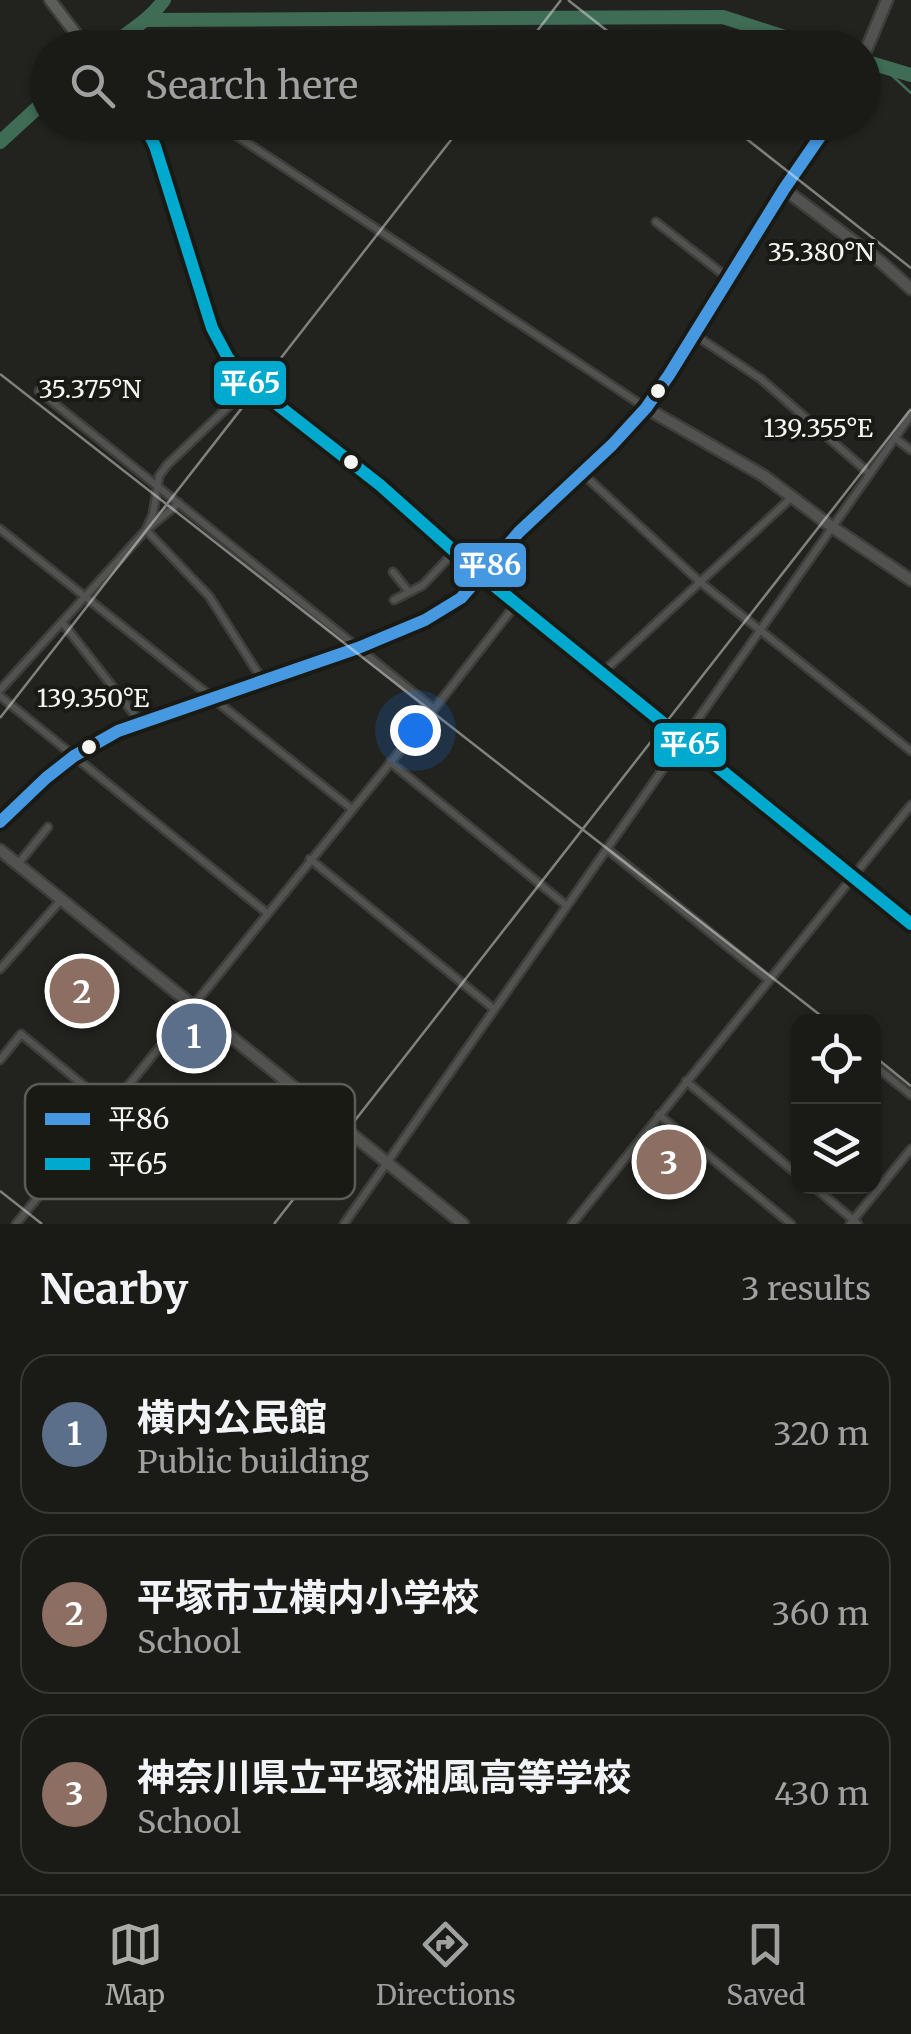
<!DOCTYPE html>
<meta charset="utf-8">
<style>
:root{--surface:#1a1a16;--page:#23231f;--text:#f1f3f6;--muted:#9fa1a1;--line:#383835;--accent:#abaca7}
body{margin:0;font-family:Merriweather,"Noto Sans JP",serif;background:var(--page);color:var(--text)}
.controls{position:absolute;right:30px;bottom:30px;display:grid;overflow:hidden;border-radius:20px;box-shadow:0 2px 8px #0004}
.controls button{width:90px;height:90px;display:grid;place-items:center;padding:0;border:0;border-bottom:2px solid var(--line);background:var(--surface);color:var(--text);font:50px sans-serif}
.you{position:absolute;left:415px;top:730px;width:35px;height:35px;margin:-25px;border:8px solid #fff;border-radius:50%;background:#1a73e8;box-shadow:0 0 0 15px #1a73e833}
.badge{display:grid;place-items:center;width:65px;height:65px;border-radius:50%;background:var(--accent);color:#fff;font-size:32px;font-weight:700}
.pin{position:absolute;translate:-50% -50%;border:5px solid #fff;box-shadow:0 2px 10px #0006}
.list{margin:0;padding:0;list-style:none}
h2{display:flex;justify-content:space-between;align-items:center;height:130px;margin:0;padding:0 40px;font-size:42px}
h2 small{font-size:32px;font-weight:400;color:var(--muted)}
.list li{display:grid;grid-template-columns:65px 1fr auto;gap:30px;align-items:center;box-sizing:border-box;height:160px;margin:0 20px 20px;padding:0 20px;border:2px solid var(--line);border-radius:30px}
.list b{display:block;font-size:38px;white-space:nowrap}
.list p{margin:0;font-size:32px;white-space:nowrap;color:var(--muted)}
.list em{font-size:32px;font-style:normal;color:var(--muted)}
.icon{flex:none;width:55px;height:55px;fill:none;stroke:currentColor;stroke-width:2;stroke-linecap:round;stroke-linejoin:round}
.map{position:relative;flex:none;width:911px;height:1224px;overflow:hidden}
.search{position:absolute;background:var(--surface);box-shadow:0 2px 8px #0004;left:30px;right:30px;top:30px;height:110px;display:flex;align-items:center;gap:25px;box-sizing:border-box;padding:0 35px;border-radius:55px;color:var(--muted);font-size:38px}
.sheet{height:670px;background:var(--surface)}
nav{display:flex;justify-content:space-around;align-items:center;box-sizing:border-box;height:140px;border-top:2px solid var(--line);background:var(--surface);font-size:28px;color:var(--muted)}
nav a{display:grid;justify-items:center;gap:5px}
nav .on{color:var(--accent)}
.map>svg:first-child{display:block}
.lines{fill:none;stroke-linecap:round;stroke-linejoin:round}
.stream{stroke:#3f6c54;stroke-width:2.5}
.river{stroke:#3f6c54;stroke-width:14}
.street-casing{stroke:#3d3e3a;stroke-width:11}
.secondary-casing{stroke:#3d3e3a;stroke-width:15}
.primary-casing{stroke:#3d3e3a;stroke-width:15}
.street{stroke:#525350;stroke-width:6}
.secondary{stroke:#525350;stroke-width:10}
.primary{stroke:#5b5f57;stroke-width:10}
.bus-1-casing{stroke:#1a1a14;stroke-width:20}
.bus-2-casing{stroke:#1a1a14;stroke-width:20}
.bus-1{stroke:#4699e1;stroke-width:12}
.bus-2{stroke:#00a9ce;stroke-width:12}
.ticks{fill:none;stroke:#f5f5f1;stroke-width:2.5;stroke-opacity:0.45}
.bus-dot{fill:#f5f5f1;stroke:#1a1a14;stroke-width:4}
.key{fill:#1a1a14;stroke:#5c5c56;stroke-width:2.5}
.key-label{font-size:28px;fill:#f5f5f1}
.ticks-label{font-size:25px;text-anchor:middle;fill:#f5f5f1;stroke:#1a1a14;stroke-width:8;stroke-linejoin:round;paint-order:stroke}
.line-badge{stroke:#1a1a14;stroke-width:4}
.badge-label{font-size:28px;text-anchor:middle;font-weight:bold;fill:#fff}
</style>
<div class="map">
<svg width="911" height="1224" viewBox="0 0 911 1224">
<rect width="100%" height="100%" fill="#22231e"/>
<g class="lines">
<path class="stream" d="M884 68 911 93"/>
<path class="river" d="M146 20 723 17 819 48
M108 48C127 32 149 21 164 0
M864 61 911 75
M0 142 48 98"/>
<defs>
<path id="street" d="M216 122 646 408
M656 222 728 278
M695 335 761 379 870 474
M251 385 167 465 159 476 153 514 146 530 209 596 263 681
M39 391 434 709
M895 438 911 450
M582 473 700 582 911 751
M0 529 352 809
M393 572 409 592
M394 600 423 585 454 552
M62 622 141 723
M602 673 792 497
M0 690 146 530 179 503
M0 696 267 913
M390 762 567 906
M607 849 769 980
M310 859 494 1009
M18 864 48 827
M0 969 61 900
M0 1060 21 1034 110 1107
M874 1065 911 1095
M686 1081 798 1175
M659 1115 791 1224
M813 1186 858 1224
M16 1224 434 709 516 604
M344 1224 911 415
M572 1224 911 805
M850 1224 911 1149"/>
<path id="secondary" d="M864 55 887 0
M784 189 881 262 911 289
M646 408 764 476 832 527 911 580
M0 822 46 778 74 756 118 731 358 648 425 620 461 598 519 532 612 445 646 408 669 375 784 189 830 122
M0 850 463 1224"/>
<path id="primary" d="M50 0 87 48
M143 122 155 146 177 222 212 328C221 351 234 367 251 384L380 485 482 576 911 924"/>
</defs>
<use href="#street" class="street-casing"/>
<use href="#secondary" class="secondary-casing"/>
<use href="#primary" class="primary-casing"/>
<use href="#street" class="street"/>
<use href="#secondary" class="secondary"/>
<use href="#primary" class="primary"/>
<defs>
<path id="bus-1" d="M0 822 46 778 74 756 118 731 358 648 425 620 461 598 519 532 612 445 646 408 669 375 784 189 830 122"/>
<path id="bus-2" d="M143 122 155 146 212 328 228 358 251 384 380 485 482 576 911 924"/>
</defs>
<use href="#bus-1" class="bus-1-casing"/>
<use href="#bus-2" class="bus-2-casing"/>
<use href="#bus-1" class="bus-1"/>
<use href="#bus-2" class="bus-2"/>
</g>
<path class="ticks" d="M568 0 629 48M524 48 561 0M725 122 911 268M0 374 829 1022M0 718 465 122M874 1056 911 1086M0 1191 42 1224M274 1224 911 409"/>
<g class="bus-dot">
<circle cx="658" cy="391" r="9"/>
<circle cx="351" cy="462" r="9"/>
<circle cx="89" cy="747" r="9"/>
</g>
<rect x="25" y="1084" width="330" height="115" rx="15" class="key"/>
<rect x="45" y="1113" width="45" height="12" fill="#4699e1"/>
<rect x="45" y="1158" width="45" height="12" fill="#00a9ce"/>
<g class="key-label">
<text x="108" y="1129">平86</text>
<text x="108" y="1174">平65</text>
</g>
<g class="ticks-label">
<text x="821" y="261">35.380°N</text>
<text x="90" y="398">35.375°N</text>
<text x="818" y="437">139.355°E</text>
<text x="93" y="707">139.350°E</text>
</g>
<g class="line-badge">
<rect x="212" y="359" width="76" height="48" rx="10" fill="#00a9ce"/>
<rect x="452" y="541" width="76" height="48" rx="10" fill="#4699e1"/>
<rect x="652" y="721" width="76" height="48" rx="10" fill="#00a9ce"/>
</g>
<g class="badge-label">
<text x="250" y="393">平65</text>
<text x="490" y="575">平86</text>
<text x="690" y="754">平65</text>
</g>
</svg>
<div class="controls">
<button><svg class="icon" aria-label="locate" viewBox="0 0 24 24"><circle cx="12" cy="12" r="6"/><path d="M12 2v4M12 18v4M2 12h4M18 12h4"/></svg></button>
<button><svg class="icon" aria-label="layers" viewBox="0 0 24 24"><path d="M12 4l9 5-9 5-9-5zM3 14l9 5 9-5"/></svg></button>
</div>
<div class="you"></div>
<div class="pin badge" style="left:194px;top:1036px;background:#5c6f8a">1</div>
<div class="pin badge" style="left:82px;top:991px;background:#8d6e63">2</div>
<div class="pin badge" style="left:669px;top:1162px;background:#8d6e63">3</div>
<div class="search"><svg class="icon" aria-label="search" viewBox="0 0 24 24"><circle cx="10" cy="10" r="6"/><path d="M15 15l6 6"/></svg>Search here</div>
</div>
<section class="sheet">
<h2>Nearby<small>3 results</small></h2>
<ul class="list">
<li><span class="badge" style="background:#5c6f8a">1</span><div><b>横内公民館</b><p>Public building</p></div><em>320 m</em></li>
<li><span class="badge" style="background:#8d6e63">2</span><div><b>平塚市立横内小学校</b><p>School</p></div><em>360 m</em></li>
<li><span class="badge" style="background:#8d6e63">3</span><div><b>神奈川県立平塚湘風高等学校</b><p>School</p></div><em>430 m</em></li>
</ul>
</section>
<nav>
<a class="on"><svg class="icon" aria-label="map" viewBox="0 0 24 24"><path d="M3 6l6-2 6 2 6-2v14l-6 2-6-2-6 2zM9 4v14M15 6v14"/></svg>Map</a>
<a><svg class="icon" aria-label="directions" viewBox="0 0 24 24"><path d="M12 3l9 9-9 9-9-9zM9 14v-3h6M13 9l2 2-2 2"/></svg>Directions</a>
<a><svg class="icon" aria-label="saved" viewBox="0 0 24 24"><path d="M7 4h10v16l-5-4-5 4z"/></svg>Saved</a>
</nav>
